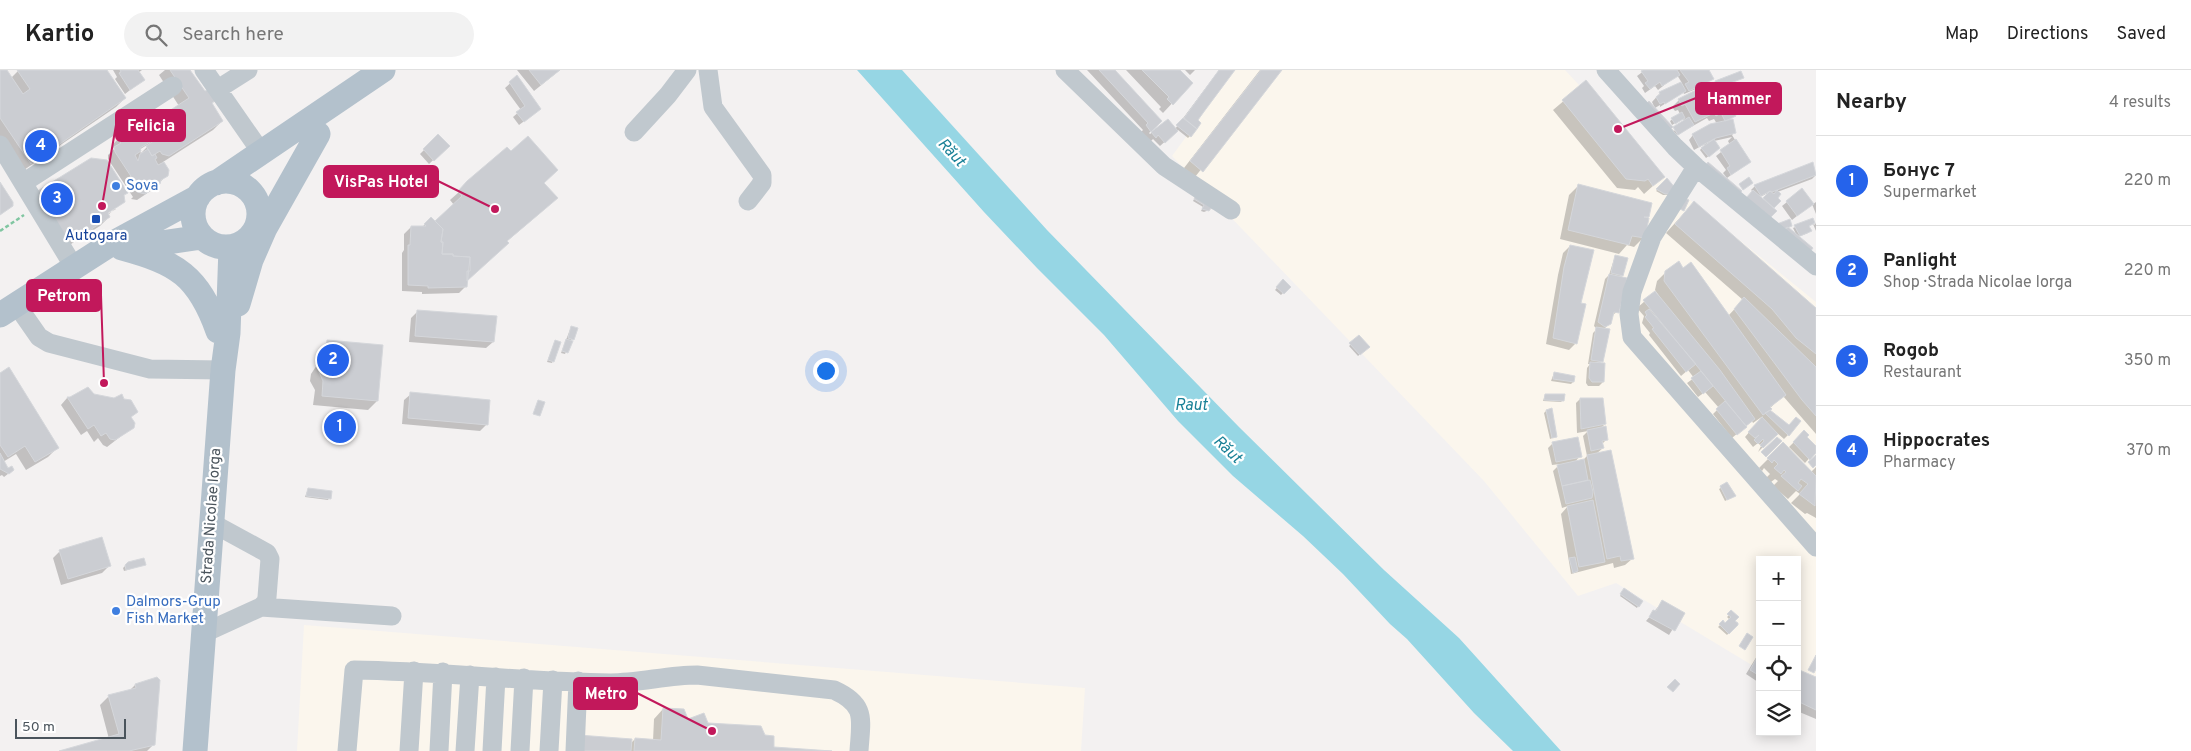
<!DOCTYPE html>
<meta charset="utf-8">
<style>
:root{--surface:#fff;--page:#f2f2f2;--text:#222;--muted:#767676;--line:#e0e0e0;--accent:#2563eb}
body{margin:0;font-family:Overpass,sans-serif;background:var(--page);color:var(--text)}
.controls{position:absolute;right:15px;bottom:15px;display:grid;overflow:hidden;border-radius:0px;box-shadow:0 2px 12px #0003}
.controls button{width:45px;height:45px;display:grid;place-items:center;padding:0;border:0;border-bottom:1px solid var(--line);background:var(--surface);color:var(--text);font:25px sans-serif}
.scale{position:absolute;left:15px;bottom:12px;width:111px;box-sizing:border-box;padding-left:5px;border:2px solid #4a545c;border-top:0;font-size:14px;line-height:18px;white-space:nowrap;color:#4a545c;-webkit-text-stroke:4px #fff;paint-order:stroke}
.you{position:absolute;left:825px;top:300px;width:18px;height:18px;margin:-12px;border:4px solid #fff;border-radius:50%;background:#1a73e8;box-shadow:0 0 0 8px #1a73e833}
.badge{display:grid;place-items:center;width:32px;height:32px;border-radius:50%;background:var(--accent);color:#fff;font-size:16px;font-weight:700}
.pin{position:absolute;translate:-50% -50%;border:2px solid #fff;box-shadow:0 1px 5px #0006}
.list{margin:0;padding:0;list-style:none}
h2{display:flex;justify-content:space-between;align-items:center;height:65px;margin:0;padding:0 20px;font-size:21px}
h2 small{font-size:16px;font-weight:400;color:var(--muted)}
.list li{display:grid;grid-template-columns:32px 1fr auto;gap:15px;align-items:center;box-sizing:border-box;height:90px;padding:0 20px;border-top:1px solid var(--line)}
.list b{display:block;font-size:19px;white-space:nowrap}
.list p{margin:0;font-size:16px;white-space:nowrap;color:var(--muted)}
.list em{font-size:16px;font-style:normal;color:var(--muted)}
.icon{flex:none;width:28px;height:28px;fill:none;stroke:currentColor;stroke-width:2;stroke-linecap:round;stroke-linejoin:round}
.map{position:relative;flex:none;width:1816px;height:681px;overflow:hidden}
header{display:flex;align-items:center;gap:30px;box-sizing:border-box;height:70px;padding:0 25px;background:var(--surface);border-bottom:1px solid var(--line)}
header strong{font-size:24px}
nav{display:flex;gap:28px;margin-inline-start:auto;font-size:18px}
.search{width:350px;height:45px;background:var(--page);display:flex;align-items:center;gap:12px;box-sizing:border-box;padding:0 18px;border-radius:28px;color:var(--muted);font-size:19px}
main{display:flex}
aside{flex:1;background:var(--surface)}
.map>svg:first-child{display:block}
.commercial{fill:#fbf6ed}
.water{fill:#96d6e4}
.shadow{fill:#0003;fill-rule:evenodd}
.building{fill:#cbcdd2;stroke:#d5d7db}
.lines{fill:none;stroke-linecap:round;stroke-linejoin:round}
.path{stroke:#80c6a1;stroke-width:2.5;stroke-dasharray:4 2.5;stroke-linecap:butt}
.minor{stroke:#c0c8ce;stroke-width:19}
.major{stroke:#b3c1cc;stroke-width:25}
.shop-dot{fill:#3f7fe0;stroke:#fff;stroke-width:2}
.transit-dot{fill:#1a4fb4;stroke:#fff;stroke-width:2}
.labels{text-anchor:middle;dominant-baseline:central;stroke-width:4.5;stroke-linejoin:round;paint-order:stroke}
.shop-label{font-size:15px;fill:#366cbe;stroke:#fff;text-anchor:start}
.transit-label{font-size:15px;fill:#164399;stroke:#fff}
.street-label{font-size:15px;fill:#4a545c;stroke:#fff}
.water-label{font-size:16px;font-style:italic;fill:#1a8197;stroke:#fff}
.leader{fill:none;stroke:#c2185b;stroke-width:2}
.callout-dot{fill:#c2185b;stroke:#fff;stroke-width:2}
.callout{fill:#c2185b;stroke:#c2185b;stroke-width:2}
.callout-label{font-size:16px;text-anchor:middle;font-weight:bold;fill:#fff}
</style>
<header>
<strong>Kartio</strong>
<div class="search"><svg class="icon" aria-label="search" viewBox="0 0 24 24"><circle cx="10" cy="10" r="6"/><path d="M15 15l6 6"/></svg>Search here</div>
<nav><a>Map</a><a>Directions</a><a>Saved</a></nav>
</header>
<main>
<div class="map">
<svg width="1816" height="681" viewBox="0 0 1816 681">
<rect width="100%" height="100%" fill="#f3f1f1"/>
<path class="commercial" d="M1235 0H1565L1674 117 1816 232V634L1797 622V490H1760V600L1616 513 1578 526 1484 411 1172 86Z
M304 555 1085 618 1081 681H297Z"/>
<path class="water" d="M857 0H902L1047 160 1239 357 1384 500 1459 568 1561 681H1513L1474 643 1407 569 1390 554 1343 504 1303 466 1233 406 1178 351 1104 265 1037 198 984 142Z"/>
<path class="shadow" d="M0 0H5L11 8 19 0H101L125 28 116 37 21 102 0 70Z
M113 0H142L138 3 143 10 125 24 115 9 117 7Z
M165 0H189L222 51 213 60 163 92 168 100 166 106 152 120 137 130 131 129 133 127 108 89V85L114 79 112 75 118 69 146 58 179 36 159 5ZM147 75 148 76 141 83 139 80Z
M517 0H560L534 21Z
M1087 0H1113L1161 51 1149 63 1150 64 1167 51 1175 59 1219 0H1233L1196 51 1200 53 1190 66 1188 68 1178 60 1160 76 1153 69 1151 71 1140 63 1143 60Z
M1126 0H1179L1191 13 1163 43 1159 39 1161 37Z
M1185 0H1195L1190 5Z
M1260 0H1280L1195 107 1184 98Z
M1645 0H1708L1712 9 1706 14 1714 28 1734 45 1728 52 1734 63 1732 65 1749 92 1727 108 1723 103 1726 100 1716 86 1730 75 1728 71 1732 67 1714 71 1719 78 1706 88 1700 80 1705 74 1694 80 1689 70 1693 65 1717 54 1714 49 1709 51 1707 48 1677 65 1649 33 1674 61 1684 52 1683 48 1672 55 1670 51 1680 44 1678 40 1675 41 1672 37 1679 30 1697 21 1696 19 1684 24 1683 22 1660 37V35L1655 38 1652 32 1660 23 1682 13 1677 5 1658 20 1655 16 1645 23 1642 18 1644 16 1637 6Z
M517 7 535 43 519 55 513 47 521 40 505 18Z
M1586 12 1663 107 1644 124 1638 117 1635 120 1617 118 1553 40Z
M438 66 448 76 429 94 420 84Z
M1812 93 1816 105 1812 109 1777 122 1776 128 1779 131 1772 138 1751 120 1755 116ZM1770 122 1763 130 1760 127Z
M1667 110 1675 119 1668 125H1663L1656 121Z
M543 113 547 137 506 172 466 211V216L459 223 422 224V222L402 221V183L404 180V164L411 157H422L431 149 435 153 454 135 450 130 459 122Z
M1578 116 1651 134 1643 168 1634 177 1627 175 1619 184 1560 169 1569 125Z
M1802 120 1813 134 1816 132V144L1812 134 1792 150 1782 136Z
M1196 125 1212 138 1209 140 1204 142 1201 141 1203 137 1193 131Z
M123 126 124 131 108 145 109 147 100 156 63 179H55ZM116 136V139L103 147 102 145Z
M1685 142 1816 239V364L1783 326 1768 340 1788 365 1784 369 1777 363 1758 382 1761 376 1758 373 1753 377 1745 367 1763 346 1753 353 1752 351 1732 368 1713 344 1719 338 1705 322 1698 327 1687 313 1694 308 1688 300 1681 306 1649 265 1650 263 1642 253 1644 246 1637 238 1654 223 1658 227 1659 226 1655 220 1657 211 1666 202 1728 246 1743 230 1666 163Z
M1812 150 1814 155 1816 153V161L1813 154 1808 156 1810 161 1808 163 1798 167 1776 156 1791 155 1788 158 1797 166 1793 158Z
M1570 176 1580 234 1576 273 1569 280 1546 274 1558 205 1563 183Z
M1615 186 1622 206 1620 208 1617 242 1611 246 1610 253 1604 259 1602 291 1599 294 1603 312 1599 316H1588L1586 313 1587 298 1590 294H1588L1593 263 1597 259 1594 256 1605 209 1609 205Z
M1283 211 1289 217 1281 225 1275 220Z
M418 241 493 272 486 278 409 272 411 248Z
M571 257 576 259 565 284 561 283Z
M1359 267 1368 277 1358 286 1349 276Z
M328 271 377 331 368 340 313 335 315 320 310 311 311 304 317 295 319 280Z
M555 271 553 291 552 293 547 292Z
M1554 303 1574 307 1573 312 1571 314 1551 311Z
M0 304 57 378 48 387 26 400 16 384 3 392 8 400H13L4 407 2 405 0 406Z
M411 324 487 354 480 361 402 354 404 330Z
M1545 325 1563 330 1561 332 1543 331Z
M93 326 130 347 133 357 107 377 103 375 98 368 94 372 87 361 81 365 61 335 67 328Z
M1580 329 1605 354 1600 359 1607 369 1602 374 1603 378 1596 384 1632 489 1625 495 1614 498 1613 493 1571 504 1561 444 1568 436 1562 438 1553 401 1560 394 1552 395 1548 378 1553 373 1580 386 1574 393 1582 391 1587 386 1583 366 1588 361 1577 363 1576 333Z
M1546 341 1555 367 1550 369 1544 343Z
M1804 362 1805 367 1816 378V381L1805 393 1789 377Z
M1783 374 1810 403 1816 397V448L1807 443 1805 444 1791 433 1800 424 1796 421 1788 429 1773 416 1778 411 1775 409 1771 412 1766 408 1770 404 1764 398 1762 401 1759 398Z
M1727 414 1735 426 1725 431 1719 419Z
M308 419 329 428 328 430 305 427Z
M60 481 109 496 102 503 61 515 53 488Z
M144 495 124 501 123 498 125 496Z
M1623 522 1638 536 1637 538 1620 526Z
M1663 531 1683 543 1669 565 1646 551Z
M1732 542 1736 555 1727 565 1718 557 1723 552 1725 554 1730 550 1727 547Z
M1760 581V610L1758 612 1746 604Z
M1797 600 1816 608V649L1797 641Z
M157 609 154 674 147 681H64L109 669 100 635 109 626 129 621 135 615Z
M663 639 687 651 707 654 772 678 814 681H569L630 674 635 669 653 671 654 649Z"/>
<path class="building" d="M0 0H7L23 24 30 19 17 0H107L126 28 31 94 0 48Z
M120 0H138L145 10 130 20 119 3 121 2Z
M170 0H190L205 21 208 20 215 31 212 33 223 51 169 86 162 84 160 81 152 86 146 76 155 70 146 56 189 28Z
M529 0H560L541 15Z
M1099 0H1115L1162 51 1151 62 1146 55 1148 53Z
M1142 0H1180L1193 13 1173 35 1167 29 1169 27Z
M1219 0H1235L1203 43 1198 50 1201 53 1197 59 1184 48Z
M1261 0H1282L1203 102 1190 91Z
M1643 0H1677L1680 5 1662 16 1660 12 1650 19 1645 13 1648 11 1641 1Z
M1680 0H1709L1714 9 1689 21 1685 14 1689 12Z
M1741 1 1744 8 1717 18 1715 11Z
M517 5 541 39 524 52 516 42 525 36 509 12Z
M1586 10 1665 107 1653 116 1648 109 1645 111 1626 109 1562 30Z
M1681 12 1686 21 1665 34 1664 32 1660 34 1656 27 1660 24 1659 22Z
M1708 14 1714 26 1722 22 1736 46 1725 51 1721 43 1716 46 1714 43 1695 52 1685 34 1682 36 1678 29Z
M1649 31 1673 57 1669 61 1645 35Z
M1682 42 1685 48 1675 54 1671 48Z
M1689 47 1694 55 1678 65 1673 57Z
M1183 48 1197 59 1191 67 1176 55Z
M1168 49 1178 61 1165 73 1158 65 1156 68 1151 62Z
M1733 49 1736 63 1716 68 1699 77 1692 64 1710 54Z
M144 52 155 69 140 78 141 81 135 85 138 91 140 84 148 79 152 86 155 84 157 88 155 89 158 95 164 92 169 100 168 106 161 110 160 114 145 124 137 122 140 120 115 82 114 77 121 73 117 68 129 60 130 62 136 59Z
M438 64 450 76 434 91 423 79Z
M528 66 558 100 544 113 558 128 507 171 509 173 467 211V201H470V187L453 186V184H442L443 172H441L443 159 435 151 462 126 458 121 467 111 507 77 511 81Z
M1714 69 1720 78 1709 87 1701 78Z
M1736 69 1751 92 1731 105 1727 98 1730 96 1720 80Z
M91 88 107 90 128 123 124 125 125 132 108 143 110 147 73 171H64L36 122Z
M1708 92 1742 121 1739 124 1705 96Z
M1813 92 1816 105 1772 122 1770 121 1761 126 1754 115Z
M1749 107 1753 113 1743 120 1739 114Z
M1667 108 1676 119 1671 124H1665L1656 119Z
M0 112 13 132V136L0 145Z
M1578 114 1652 133 1649 147H1644L1649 148 1645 168 1632 166 1629 175 1568 160Z
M1802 118 1814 134 1797 146 1786 131Z
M1753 120 1777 141 1769 149 1746 128Z
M1777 120 1781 124 1778 128 1781 131 1774 138 1763 128 1770 121 1774 124Z
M1198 122 1213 139 1211 138 1209 141 1202 139 1204 135 1194 129Z
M1683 127 1689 130 1684 141 1678 138Z
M1694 131 1816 238V284L1796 268 1772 239 1675 154Z
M431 147 443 159 441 172H443L442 184H453V186L470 187 467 217 428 218V216L408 215V175H410L411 156H426L424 154Z
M1813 148 1815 153 1809 156 1812 161 1800 166 1794 155Z
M1790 149 1792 156 1782 160 1777 154Z
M1788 157 1813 178 1810 182 1784 159Z
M1570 175 1594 180 1581 233 1586 234 1577 274 1553 268 1564 197Z
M1615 185 1628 188 1623 206 1611 203Z
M1679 191 1683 198 1691 192 1786 325 1770 337 1772 339 1763 345 1664 211 1665 201Z
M1609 204 1627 208 1619 243 1614 242 1611 254 1605 257 1598 252Z
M1283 209 1291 217 1284 224 1276 217Z
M1655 221 1720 300 1755 349 1746 356 1643 230Z
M1744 227 1816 297V346L1802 330 1734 239Z
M1649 239 1696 294 1686 302 1652 259 1654 258 1645 247 1647 245 1645 242Z
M417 240 497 246 494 272 415 266Z
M571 256 578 258 574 270 568 268Z
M1596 257 1610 259 1603 292 1591 290Z
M1359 265 1370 277 1360 285 1349 273Z
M566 269 573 271 568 283 562 281Z
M327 270 383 275 378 331 322 326 323 311 319 302V294L326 285Z
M555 270 561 272 554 292 548 290Z
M1590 292 1605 293 1604 312H1592L1589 308Z
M9 297 59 378 35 392 25 376 8 387 0 375V303Z
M1701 301 1713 316 1703 324 1691 308Z
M1554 302 1575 306 1574 312 1553 309Z
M88 317 94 324 114 328 122 324 124 329 131 330 138 342 131 347 135 353 134 358 115 370 110 369 106 363 101 366 94 355 88 359 67 327H70Z
M410 322 490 330 488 355 408 348Z
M1545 324H1565L1564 331 1544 330Z
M1580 328H1603L1606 354 1581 359Z
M538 330 545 332 540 346 533 344Z
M1725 331 1747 357 1737 365 1716 339Z
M1552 338 1557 367 1552 368 1546 340Z
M1770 340 1789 355 1796 347 1801 351 1789 366 1765 343Z
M1762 347 1778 364 1763 378 1760 375 1764 371 1763 369 1758 374 1754 370 1759 365 1755 368 1748 362Z
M1606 356 1608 370 1602 371 1604 378 1591 381 1587 360Z
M1804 360 1809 365 1807 367 1816 376V383L1810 390 1793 372Z
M1578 367 1582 387 1556 392 1552 372Z
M1777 367 1782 371 1766 387 1761 382Z
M1783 372 1816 406 1815 436 1799 424 1808 414 1801 409 1798 413 1802 416 1798 421 1781 406 1786 402 1784 400 1781 404 1774 398 1778 394 1774 390 1772 393 1767 388Z
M1611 380 1634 489 1621 491 1620 486 1607 489 1587 385Z
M0 383 8 398 12 396 14 400 9 404 0 399Z
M1816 385V395L1813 398 1808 392Z
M1584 389 1588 410 1562 416 1557 395Z
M1590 410 1593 422 1592 428 1566 434 1562 416Z
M1727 412 1736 426 1727 430 1720 416Z
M308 418 332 421 331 429 306 426Z
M1593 430 1605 492 1579 497 1567 436Z
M102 467 111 496 68 509 59 480Z
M1575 487 1578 501 1573 503 1569 488Z
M144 488 146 495 126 500 125 495 128 492Z
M1624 518 1643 531 1639 537 1620 524Z
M1662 530 1685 543 1675 561 1649 547 1653 540 1656 541Z
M1731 540 1739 547 1735 551 1738 553V555L1729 564 1719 554 1723 550 1725 553 1731 547 1727 544Z
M1747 563 1753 567 1745 580 1739 576Z
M1760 582V606L1750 600Z
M1816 585V599L1814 603 1808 600Z
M1797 599 1816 607V640L1797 631Z
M157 607 160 610 155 675 129 681H59L119 664 108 625 136 618 135 614Z
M1675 609 1680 614 1673 622 1667 617Z
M663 638 684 639 688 649 704 643 708 653 761 656 765 665 774 666V677L832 681H634L635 668 661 670Z
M578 665 632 669 631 681H577Z"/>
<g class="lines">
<path class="path" d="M0 161 24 145"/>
<path class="minor" d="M204 0 261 82
M708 0 713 37 762 105V113L748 131
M1065 0 1164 96 1231 140
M1606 0 1675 77 1696 97 1816 196
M218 19 248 0
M634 62 668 25 687 0
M0 75 74 197
M1696 97 1652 167 1632 222 1629 244 1632 267 1816 477
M23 113 173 16
M16 234 39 267 49 273 150 299 223 300
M261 537 392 546
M204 563 261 537 266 532 267 527 270 489 267 483 212 453
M347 681 354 600C439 601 524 612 610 613 639 613 668 605 697 605L834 620C867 635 861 649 859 681
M409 681 414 601
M439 681 443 602
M465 681 470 605
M492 681 496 607
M520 681 524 608
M549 681 553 610
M575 681 578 611"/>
<path class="major" d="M193 144a33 33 0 1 1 66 0a33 33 0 1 1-66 0Z
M216 113 383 0
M133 177 202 167
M122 178C177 193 198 205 218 261
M238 234 251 190 265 158 318 64
M0 245 106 177 198 127
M195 681 223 300 228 263 231 177"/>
</g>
<g class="shop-dot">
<circle cx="116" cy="116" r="5"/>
<circle cx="116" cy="541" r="5"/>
</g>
<rect class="transit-dot" x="91" y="144" width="10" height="10" rx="2.5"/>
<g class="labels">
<g class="shop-label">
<text x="126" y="116">Sova</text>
<text x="126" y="532">Dalmors-Grup<tspan x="126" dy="17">Fish Market</tspan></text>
</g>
<g class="transit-label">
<text x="96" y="166">Autogara</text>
</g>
<g class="street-label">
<text transform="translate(212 446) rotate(-86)">Strada Nicolae Iorga</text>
</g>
<g class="water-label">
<text transform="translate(951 83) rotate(47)">Răut</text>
<text x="1191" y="336">Raut</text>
<text transform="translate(1227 380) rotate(43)">Răut</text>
</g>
</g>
<path class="leader" d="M1618 59L1696 28M102 136L116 55M495 139L438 111M104 313L101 225M712 661L637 623"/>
<g class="callout-dot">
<circle cx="1618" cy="59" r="5"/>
<circle cx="102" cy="136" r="5"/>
<circle cx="495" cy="139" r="5"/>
<circle cx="104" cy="313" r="5"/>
<circle cx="712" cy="661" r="5"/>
</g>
<g class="callout">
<rect x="1696" y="13" width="85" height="31" rx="5"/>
<rect x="116" y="40" width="69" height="31" rx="5"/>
<rect x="324" y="96" width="114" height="31" rx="5"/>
<rect x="27" y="210" width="74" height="31" rx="5"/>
<rect x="574" y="608" width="63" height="31" rx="5"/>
</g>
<g class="callout-label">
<text x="1739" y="34">Hammer</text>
<text x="151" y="61">Felicia</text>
<text x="381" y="117">VisPas Hotel</text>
<text x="64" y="231">Petrom</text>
<text x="606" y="629">Metro</text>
</g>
</svg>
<div class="controls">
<button>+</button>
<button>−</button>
<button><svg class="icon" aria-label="locate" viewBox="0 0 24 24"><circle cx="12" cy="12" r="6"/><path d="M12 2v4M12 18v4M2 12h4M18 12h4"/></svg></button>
<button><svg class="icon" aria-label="layers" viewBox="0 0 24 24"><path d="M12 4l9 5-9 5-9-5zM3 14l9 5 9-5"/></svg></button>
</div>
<div class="scale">50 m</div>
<div class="you"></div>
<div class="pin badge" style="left:340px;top:357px">1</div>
<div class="pin badge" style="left:333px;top:290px">2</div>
<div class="pin badge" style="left:57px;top:129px">3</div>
<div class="pin badge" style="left:41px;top:76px">4</div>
</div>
<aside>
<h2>Nearby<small>4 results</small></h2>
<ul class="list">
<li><span class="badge">1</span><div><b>Бонус 7</b><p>Supermarket</p></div><em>220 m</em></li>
<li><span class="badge">2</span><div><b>Panlight</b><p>Shop · Strada Nicolae Iorga</p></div><em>220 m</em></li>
<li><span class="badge">3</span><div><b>Rogob</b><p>Restaurant</p></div><em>350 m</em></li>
<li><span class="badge">4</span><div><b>Hippocrates</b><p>Pharmacy</p></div><em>370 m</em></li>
</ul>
</aside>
</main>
